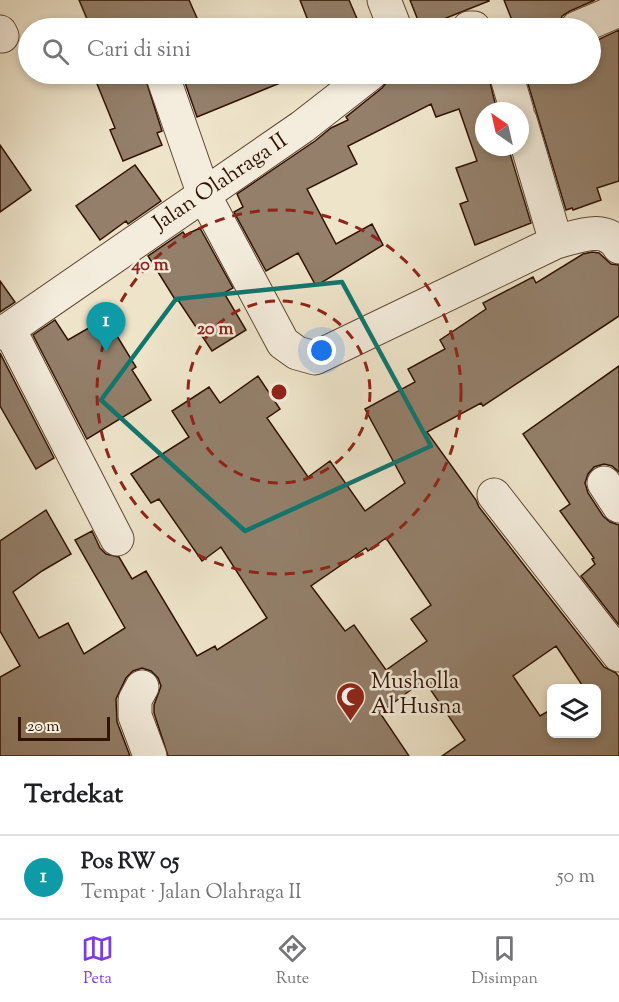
<!DOCTYPE html>
<html lang="id">
<meta charset="utf-8">
<style>
:root{--surface:#fff;--page:#f2f2f2;--text:#202124;--muted:#757577;--line:#e0e0e0;--accent:#7c3aed}
body{margin:0;font-family:"Sorts Mill Goudy",serif;background:var(--page);color:var(--text)}
.controls{position:absolute;right:18px;bottom:18px;display:grid;overflow:hidden;border-radius:9px;box-shadow:0 3px 9px #0003}
.controls button{width:54px;height:54px;display:grid;place-items:center;padding:0;border:0;border-bottom:2px solid var(--line);background:var(--surface);color:var(--text);font:30px sans-serif}
.compass{position:absolute;left:475px;top:102px;width:54px;height:54px;border-radius:50%;background:var(--surface);box-shadow:0 3px 9px #0003;rotate:326deg}
.scale{position:absolute;left:18px;bottom:15px;width:92px;box-sizing:border-box;padding-left:6px;border:3px solid #311202;border-top:0;font-size:16px;line-height:21px;white-space:nowrap;color:#311202;-webkit-text-stroke:4px #f4eddd;paint-order:stroke}
.you{position:absolute;left:322px;top:351px;width:21px;height:21px;margin:-15px;border:4px solid #fff;border-radius:50%;background:#1a73e8;box-shadow:0 0 0 9px #1a73e833}
.badge{display:grid;place-items:center;width:39px;height:39px;border-radius:50%;background:var(--accent);color:#fff;font-size:20px;font-weight:700}
.pin{position:absolute;translate:-50% -50px;filter:drop-shadow(0 2px 3px #0008)}
.pin::after{content:'';position:absolute;top:32px;width:21px;height:18px;background:inherit;clip-path:polygon(0 0,100% 0,50% 100%)}
.list{margin:0;padding:0;list-style:none}
h2{display:flex;justify-content:space-between;align-items:center;height:78px;margin:0;padding:0 24px;font-size:26px}
h2 small{font-size:20px;font-weight:400;color:var(--muted)}
.list li{display:grid;grid-template-columns:39px 1fr auto;gap:18px;align-items:center;box-sizing:border-box;height:84px;padding:0 24px;border-top:2px solid var(--line)}
.list b{display:block;font-size:22px;white-space:nowrap}
.list p{margin:0;font-size:20px;white-space:nowrap;color:var(--muted)}
.list em{font-size:20px;font-style:normal;color:var(--muted)}
.icon{flex:none;width:33px;height:33px;fill:none;stroke:currentColor;stroke-width:2;stroke-linecap:round;stroke-linejoin:round}
.map{position:relative;flex:none;width:619px;height:756px;overflow:hidden}
.search{position:absolute;background:var(--surface);box-shadow:0 3px 9px #0003;left:18px;right:18px;top:18px;height:66px;display:flex;align-items:center;gap:15px;box-sizing:border-box;padding:0 21px;border-radius:33px;color:var(--muted);font-size:22px}
.sheet{height:162px;background:var(--surface)}
nav{display:flex;justify-content:space-around;align-items:center;box-sizing:border-box;height:84px;border-top:2px solid var(--line);background:var(--surface);font-size:16px;color:var(--muted)}
nav a{display:grid;justify-items:center;gap:3px}
nav .on{color:var(--accent)}
.map>svg:first-child{display:block}
.building{fill:#937f6a;stroke:#311202;stroke-width:1.5;fill-rule:evenodd}
.lines{fill:none;stroke-linecap:round;stroke-linejoin:round}
.street-casing{stroke:#604634;stroke-width:35}
.street{stroke:#f4eddd;stroke-width:33}
.marked{fill:none;stroke:#0f766e;stroke-width:4.5;stroke-linejoin:round}
.ring{fill:none;stroke:#8f2418;stroke-width:3;stroke-dasharray:10 8}
.labels{text-anchor:middle;dominant-baseline:central;stroke-width:5;stroke-linejoin:round;paint-order:stroke}
.street-label{font-size:22px;fill:#311202;stroke:#f4eddd}
.poi-label{font-size:22px;fill:#311202;stroke:#f4eddd;text-anchor:start}
.centre{fill:#8f2418;stroke:#f4eddd;stroke-width:3}
.ring-label{font-size:18px;text-anchor:middle;font-weight:bold;fill:#8f2418;stroke:#f4eddd;stroke-width:5;stroke-linejoin:round;paint-order:stroke}
</style>
<div class="map">
<svg width="619" height="756" viewBox="0 0 619 756">
<rect width="100%" height="100%" fill="#eee4ca"/>
<filter id="stains"><feTurbulence type="fractalNoise" baseFrequency=".00333" numOctaves="4"/><feColorMatrix values="0 0 0 0 .2 0 0 0 0 .09 0 0 0 0 .02 0 0 0 .5 -.17"/></filter>
<radialGradient id="worn" r=".72"><stop offset=".6" stop-color="#630" stop-opacity="0"/><stop offset="1" stop-color="#630" stop-opacity=".3"/></radialGradient>
<path class="building" d="M79 0H189L201 27 207 24 209 28H84L90 26Z
M300 0H349L361 28H281L307 18Z
M410 0H489V1L421 28Z
M504 0H595L570 11 562 16 559 28H515Z
M619 30V181L597 188 601 200 573 210 572 208 566 210 525 74H591V43Z
M93 74H144L162 131 157 133 162 145 123 161 110 130 115 128Z
M182 74H302L197 117Z
M388 74H488L497 111H484V147H508L531 223 475 245 460 204 468 201 456 168 477 161 459 109 436 117 431 104 348 146 357 164 307 189 336 244 372 224 383 245 316 286 298 253 266 271 234 212 243 207 237 194 315 141 331 128 348 120 346 117 382 88 387 82Z
M0 145 31 190 0 212Z
M135 165 161 201 128 224 126 221 100 240 76 206Z
M200 228 233 288 224 293 246 330 212 351 178 300 176 301 148 256 183 232 185 235Z
M592 252 599 253 611 264 619 265V316L483 406 481 403 427 432 476 500 479 507 527 569 604 667 616 673 619 677V756H442L465 740 424 680 380 713 409 756H168L154 713V705L161 686 158 678 151 671 142 668 133 671 126 678 116 699 117 722 130 756H0V677L20 666 0 631V541L46 510 71 554 42 571 13 592 39 638 68 623 84 654 125 628 75 540 92 531 100 548 106 554 119 557 132 579 146 571 197 656 215 646 217 650 267 618 221 547 202 561 159 499 151 503 131 474 189 437 172 411 209 387 220 403 258 376 280 409 267 418 308 477 330 461 365 511 405 483 365 409 415 382 408 369 445 349 440 340 486 309 483 303 533 277 536 283 583 254ZM386 538 431 605 411 619 427 641 386 670 354 625 345 631 311 586 366 548 368 551ZM556 646 584 688H597V734H552V709L540 716 513 676Z
M0 281 15 302 0 312Z
M106 318 136 367 132 370 151 400 87 439 33 335 55 320 68 340Z
M0 353 54 458 36 469 0 406Z
M619 366V472L612 466 604 464 594 467 588 474 585 483 588 493 603 516 610 522 619 525V625L581 576 595 564 592 559 594 558 560 511 570 504 523 434Z"/>
<g class="lines">
<defs>
<path id="street" d="M384 0 395 28
M469 28H474
M577 28 619 10
M0 32 2 36
M162 74 204 195 283 343 297 353 315 358 556 242 520 120
M506 74 517 111
M556 242C577 237 606 223 619 247
M9 329 117 539
M0 333 9 329 302 127 370 74
M604 483 619 506
M494 495 619 655
M142 687 135 700V716L150 756"/>
</defs>
<use href="#street" class="street-casing"/>
<use href="#street" class="street"/>
</g>
<path class="marked" d="M342 282 431 446 245 531 101 400 176 299Z"/>
<g class="ring">
<circle cx="279" cy="392" r="91"/>
<circle cx="279" cy="392" r="182"/>
</g>
<defs>
<symbol id="mosque-pin" viewBox="-11 -11 22 30"><path d="M0 17L-7.5 6A9.5 9.5 0 1 1 7.5 6Z" fill="#8f2418" stroke="#f4eddd"/><path d="M3.5-4.9A6 6 0 1 0 3.5 4.9A5 5 0 1 1 3.5-4.9Z" fill="#fff"/></symbol>
</defs>
<g fill-rule="evenodd">
<use href="#mosque-pin" x="334" y="680" width="33" height="45"/>
</g>
<g class="labels">
<g class="street-label">
<text transform="translate(221 183) rotate(-34)">Jalan Olahraga II</text>
</g>
<g class="poi-label">
<text x="371" y="683">Musholla<tspan x="371" dy="25">Al Husna</tspan></text>
</g>
</g>
<circle cx="279" cy="392" r="9" class="centre"/>
<g class="ring-label">
<text x="150" y="270">40 m</text>
<text x="215" y="334">20 m</text>
</g>
<rect width="100%" height="100%" filter="url(#stains)"/>
<rect width="100%" height="100%" fill="url(#worn)"/>
</svg>
<div class="controls">
<button><svg class="icon" aria-label="layers" viewBox="0 0 24 24"><path d="M12 4l9 5-9 5-9-5zM3 14l9 5 9-5"/></svg></button>
</div>
<svg class="compass" viewBox="-18 -18 36 36"><path d="M0-13l5 13h-10z" fill="#e53935"/><path d="M0 13l5-13h-10z" fill="#757577"/></svg>
<div class="scale">20 m</div>
<div class="you"></div>
<div class="pin badge" style="left:106px;top:352px;background:#0f9aa8">1</div>
<div class="search"><svg class="icon" aria-label="search" viewBox="0 0 24 24"><circle cx="10" cy="10" r="6"/><path d="M15 15l6 6"/></svg>Cari di sini</div>
</div>
<section class="sheet">
<h2>Terdekat<small></small></h2>
<ul class="list">
<li><span class="badge" style="background:#0f9aa8">1</span><div><b>Pos RW 05</b><p>Tempat · Jalan Olahraga II</p></div><em>50 m</em></li>
</ul>
</section>
<nav>
<a class="on"><svg class="icon" aria-label="map" viewBox="0 0 24 24"><path d="M3 6l6-2 6 2 6-2v14l-6 2-6-2-6 2zM9 4v14M15 6v14"/></svg>Peta</a>
<a><svg class="icon" aria-label="directions" viewBox="0 0 24 24"><path d="M12 3l9 9-9 9-9-9zM9 14v-3h6M13 9l2 2-2 2"/></svg>Rute</a>
<a><svg class="icon" aria-label="saved" viewBox="0 0 24 24"><path d="M7 4h10v16l-5-4-5 4z"/></svg>Disimpan</a>
</nav>
